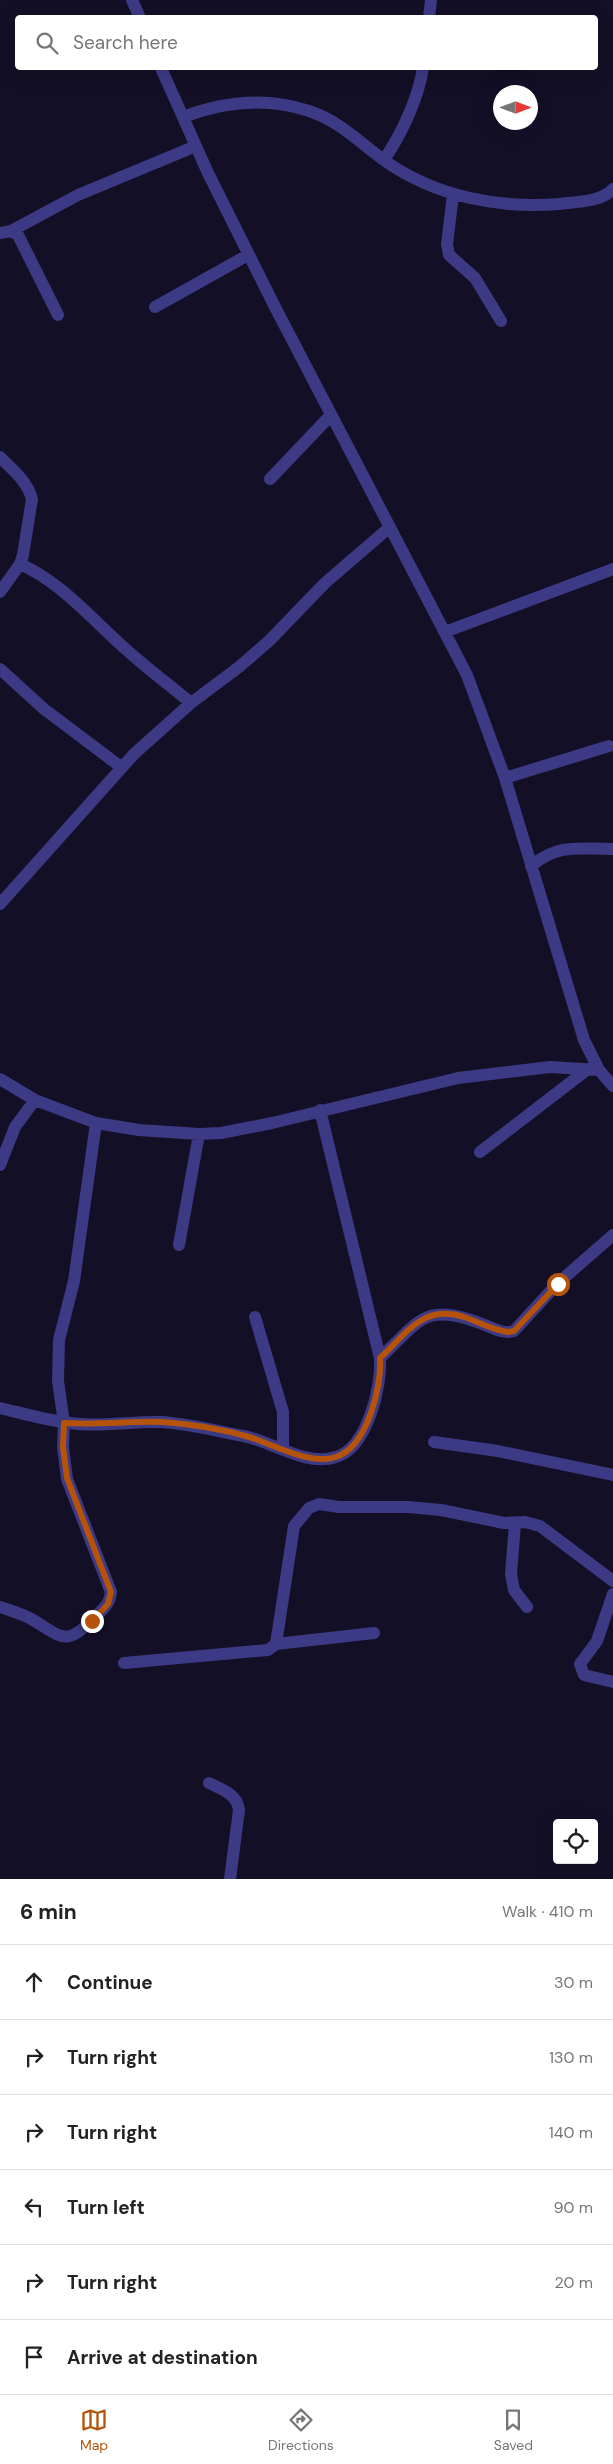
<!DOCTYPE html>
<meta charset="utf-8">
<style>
:root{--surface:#fff;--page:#f6f6f6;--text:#222;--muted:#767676;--line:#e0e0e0;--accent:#b45309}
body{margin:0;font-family:"DM Sans",sans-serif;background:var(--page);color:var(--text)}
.controls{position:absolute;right:15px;bottom:15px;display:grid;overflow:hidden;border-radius:5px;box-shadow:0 5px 20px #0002}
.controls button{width:45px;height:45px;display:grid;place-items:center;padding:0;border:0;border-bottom:1px solid var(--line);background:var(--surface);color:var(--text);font:25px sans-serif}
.compass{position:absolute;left:493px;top:85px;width:45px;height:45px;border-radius:50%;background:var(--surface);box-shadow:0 5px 20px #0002;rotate:90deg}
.stop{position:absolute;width:15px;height:15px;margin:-11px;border:4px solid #b45309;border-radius:50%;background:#fff}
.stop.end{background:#b45309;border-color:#fff;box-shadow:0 1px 5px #0008}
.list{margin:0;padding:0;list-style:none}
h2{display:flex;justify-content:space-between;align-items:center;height:65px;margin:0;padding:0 20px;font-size:21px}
h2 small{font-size:16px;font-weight:400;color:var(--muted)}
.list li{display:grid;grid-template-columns:32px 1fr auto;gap:15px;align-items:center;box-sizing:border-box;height:75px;padding:0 20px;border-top:1px solid var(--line)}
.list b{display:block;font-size:19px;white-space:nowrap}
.list em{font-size:16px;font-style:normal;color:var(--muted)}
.icon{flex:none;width:28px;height:28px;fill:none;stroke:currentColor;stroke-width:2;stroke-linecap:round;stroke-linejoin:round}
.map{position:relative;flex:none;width:613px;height:1879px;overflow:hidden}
.search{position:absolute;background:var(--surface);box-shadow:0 5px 20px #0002;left:15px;right:15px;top:15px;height:55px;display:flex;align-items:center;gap:12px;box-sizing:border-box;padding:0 18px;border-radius:5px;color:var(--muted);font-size:19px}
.sheet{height:515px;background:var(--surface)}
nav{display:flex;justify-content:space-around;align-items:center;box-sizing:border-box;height:70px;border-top:1px solid var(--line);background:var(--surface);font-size:14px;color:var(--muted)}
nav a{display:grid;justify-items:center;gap:2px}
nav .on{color:var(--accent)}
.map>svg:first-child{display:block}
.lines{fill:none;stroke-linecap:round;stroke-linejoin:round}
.street{stroke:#3d3a85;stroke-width:12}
.route{stroke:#b45309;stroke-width:6}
</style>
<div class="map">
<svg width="613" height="1879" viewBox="0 0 613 1879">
<rect width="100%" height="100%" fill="#130f26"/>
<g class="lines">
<path class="street" d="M132 0 140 18
M429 18 431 0
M161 68 208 173 275 307 467 675 505 778 584 1040 599 1070 613 1086
M183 117C225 101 267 97 309 111 340 121 360 143 385 161 435 196 498 209 559 204 575 202 602 202 613 189
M384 160C402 133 418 99 423 68
M453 195 447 244 449 255 475 278 501 321
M11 231 78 195 196 146
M0 233 11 231 18 235 58 315
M155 307 248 255
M0 457C13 470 27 481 32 499L23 555 20 564 0 592
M270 479 331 415
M20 564C63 583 94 622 129 652 149 670 171 686 191 703
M445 632 613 569
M0 669 44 709 121 767
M505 778 609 746
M531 866C559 843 579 849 613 849
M0 904 134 754 191 703 239 667 269 641 325 583 390 527
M0 1079 35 1100 96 1123 139 1130 199 1134 221 1133 272 1123 458 1078 550 1067 599 1070
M480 1152 588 1069
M0 1165 15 1127 35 1100
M179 1245 199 1134
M255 1317 283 1412V1450
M380 1358C422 1318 425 1302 485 1325 495 1329 503 1334 514 1331L557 1284 613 1235
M0 1408C21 1413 42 1419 63 1422 96 1428 129 1421 162 1422 190 1424 217 1431 244 1436 273 1442 306 1467 336 1457 367 1448 382 1387 380 1358L320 1110
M434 1442 498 1451 613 1475
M515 1523 511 1574 514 1590 527 1607
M613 1594 597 1641 580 1664 584 1675 613 1682
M0 1607C11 1611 23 1614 33 1620 62 1637 66 1648 95 1617 103 1609 110 1604 111 1592L67 1479 63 1447 64 1423 58 1381 59 1340 74 1281 96 1123
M276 1644 374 1633
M124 1663 268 1650 276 1644 294 1526 309 1508 319 1504 339 1507H408L441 1510 504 1523 525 1522 540 1526 613 1581
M209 1783C223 1790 237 1794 239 1810L230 1879"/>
</g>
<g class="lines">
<path class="route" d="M92 1621 108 1604 111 1592 67 1478 63 1447 64 1423C97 1425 130 1421 163 1422 191 1424 222 1429 249 1437 273 1444 310 1466 336 1457 367 1447 382 1387 380 1358 407 1333 423 1304 464 1317 479 1322 493 1330 508 1332L514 1331 558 1284"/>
</g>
</svg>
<div class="controls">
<button><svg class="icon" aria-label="locate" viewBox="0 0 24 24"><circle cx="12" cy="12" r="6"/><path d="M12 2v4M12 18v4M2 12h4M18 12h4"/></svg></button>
</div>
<svg class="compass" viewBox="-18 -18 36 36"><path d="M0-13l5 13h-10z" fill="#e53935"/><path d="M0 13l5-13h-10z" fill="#767676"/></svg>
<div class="stop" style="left:558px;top:1284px"></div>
<div class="stop end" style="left:92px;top:1621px"></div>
<div class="search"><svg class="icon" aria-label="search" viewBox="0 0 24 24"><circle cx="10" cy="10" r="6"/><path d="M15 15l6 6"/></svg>Search here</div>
</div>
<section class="sheet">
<h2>6 min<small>Walk · 410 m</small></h2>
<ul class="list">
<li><svg class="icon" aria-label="ahead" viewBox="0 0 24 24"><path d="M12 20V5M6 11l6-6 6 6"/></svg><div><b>Continue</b></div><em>30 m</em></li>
<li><svg class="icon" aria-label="right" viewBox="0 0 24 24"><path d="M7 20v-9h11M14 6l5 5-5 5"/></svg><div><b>Turn right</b></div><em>130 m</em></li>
<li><svg class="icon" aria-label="right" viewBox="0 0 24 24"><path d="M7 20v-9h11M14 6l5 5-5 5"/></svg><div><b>Turn right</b></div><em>140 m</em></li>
<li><svg class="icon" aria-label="left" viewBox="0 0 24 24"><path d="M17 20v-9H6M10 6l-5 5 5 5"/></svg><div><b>Turn left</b></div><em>90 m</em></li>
<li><svg class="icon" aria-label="right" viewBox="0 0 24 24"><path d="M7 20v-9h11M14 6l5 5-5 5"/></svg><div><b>Turn right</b></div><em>20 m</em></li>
<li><svg class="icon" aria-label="arrive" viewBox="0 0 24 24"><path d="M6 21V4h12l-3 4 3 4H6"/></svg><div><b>Arrive at destination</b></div></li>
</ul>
</section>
<nav>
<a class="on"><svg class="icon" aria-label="map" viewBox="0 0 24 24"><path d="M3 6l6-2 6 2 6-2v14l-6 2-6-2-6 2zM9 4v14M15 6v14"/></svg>Map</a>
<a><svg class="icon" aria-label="directions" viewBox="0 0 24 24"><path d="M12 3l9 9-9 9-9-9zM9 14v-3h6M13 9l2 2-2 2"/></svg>Directions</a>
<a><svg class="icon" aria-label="saved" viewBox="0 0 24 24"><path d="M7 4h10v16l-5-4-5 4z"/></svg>Saved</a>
</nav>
